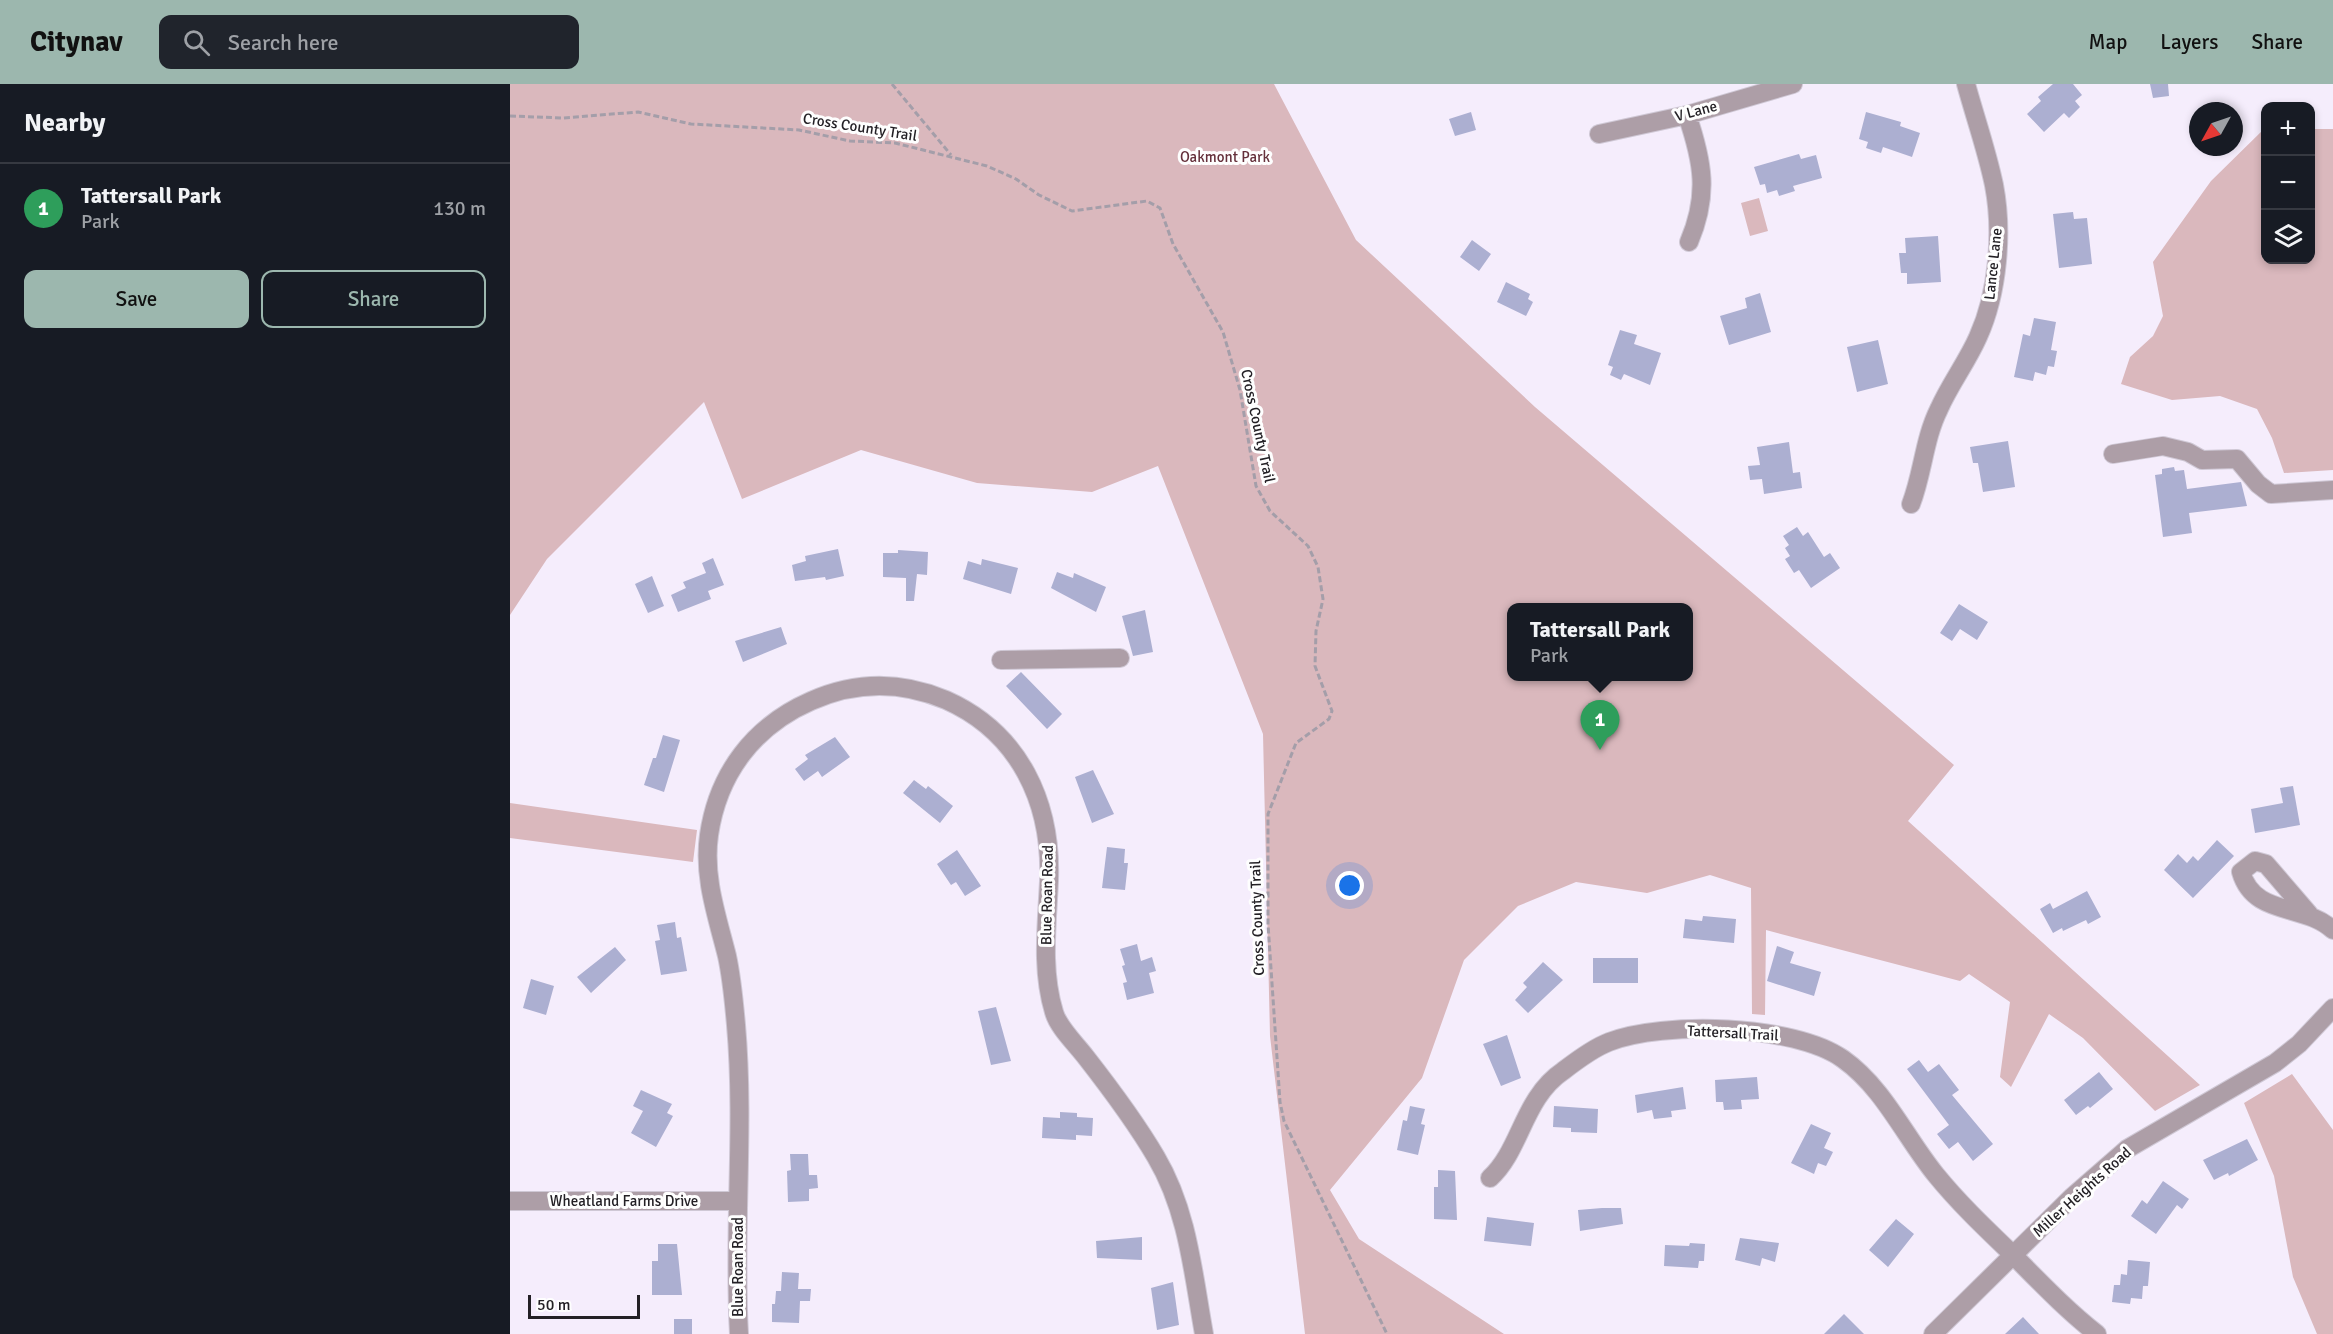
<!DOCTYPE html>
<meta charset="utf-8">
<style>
:root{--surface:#171b24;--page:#20242c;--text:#f1f3f6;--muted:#9ea1a6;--line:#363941;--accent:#9cb7ae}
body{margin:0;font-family:Signika,sans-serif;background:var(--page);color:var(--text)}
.controls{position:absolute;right:18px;top:18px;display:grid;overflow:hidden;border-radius:12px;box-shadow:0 3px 9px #0003}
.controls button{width:54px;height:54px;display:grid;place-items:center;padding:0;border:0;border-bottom:2px solid var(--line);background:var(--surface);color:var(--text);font:30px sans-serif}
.compass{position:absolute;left:1679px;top:18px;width:54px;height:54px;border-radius:50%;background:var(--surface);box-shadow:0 3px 9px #0003;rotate:230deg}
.scale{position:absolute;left:18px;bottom:15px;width:112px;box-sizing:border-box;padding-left:6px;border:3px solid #232025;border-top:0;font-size:16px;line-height:21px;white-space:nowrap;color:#232025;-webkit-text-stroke:4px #fefefe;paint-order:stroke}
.you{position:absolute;left:840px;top:802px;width:21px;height:21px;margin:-15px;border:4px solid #fff;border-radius:50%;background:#1a73e8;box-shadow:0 0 0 9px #1a73e833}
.badge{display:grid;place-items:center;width:39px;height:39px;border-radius:50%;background:var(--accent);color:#fff;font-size:20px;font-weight:700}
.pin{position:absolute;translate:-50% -50px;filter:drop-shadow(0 2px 3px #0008)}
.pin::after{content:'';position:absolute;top:32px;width:21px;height:18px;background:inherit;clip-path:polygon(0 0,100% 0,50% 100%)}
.popup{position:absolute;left:997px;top:519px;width:186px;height:78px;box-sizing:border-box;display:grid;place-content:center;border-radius:12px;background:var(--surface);filter:drop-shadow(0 2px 4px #0005);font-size:20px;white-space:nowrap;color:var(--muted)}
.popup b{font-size:22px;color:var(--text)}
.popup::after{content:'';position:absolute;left:50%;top:100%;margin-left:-12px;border:12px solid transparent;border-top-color:var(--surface)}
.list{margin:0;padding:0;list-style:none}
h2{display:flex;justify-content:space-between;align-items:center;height:78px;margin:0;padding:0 24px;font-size:26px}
h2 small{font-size:20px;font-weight:400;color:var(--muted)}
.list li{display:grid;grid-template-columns:39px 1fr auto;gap:18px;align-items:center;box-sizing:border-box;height:90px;padding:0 24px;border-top:2px solid var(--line)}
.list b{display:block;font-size:22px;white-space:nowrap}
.list p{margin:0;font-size:20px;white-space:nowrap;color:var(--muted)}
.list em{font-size:20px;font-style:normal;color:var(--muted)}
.actions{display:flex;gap:12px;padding:18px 24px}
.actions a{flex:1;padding:14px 0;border:2px solid var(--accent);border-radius:12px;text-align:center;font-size:21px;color:var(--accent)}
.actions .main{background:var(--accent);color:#111}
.icon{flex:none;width:33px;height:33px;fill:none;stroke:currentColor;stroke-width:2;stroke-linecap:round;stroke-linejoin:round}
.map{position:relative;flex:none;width:1823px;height:1250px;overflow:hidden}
header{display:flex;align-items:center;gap:36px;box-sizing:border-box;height:84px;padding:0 30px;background:var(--accent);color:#111}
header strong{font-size:28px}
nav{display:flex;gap:33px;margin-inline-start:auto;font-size:21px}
.search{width:420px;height:54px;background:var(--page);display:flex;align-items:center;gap:15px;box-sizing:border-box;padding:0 21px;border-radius:12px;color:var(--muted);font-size:22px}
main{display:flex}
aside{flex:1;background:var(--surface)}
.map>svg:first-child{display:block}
.green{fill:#dab8bd;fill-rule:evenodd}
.building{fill:#acafd1}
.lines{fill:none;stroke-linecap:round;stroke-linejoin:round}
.minor-casing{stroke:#cfc8d5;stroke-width:20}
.path{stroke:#a49ea9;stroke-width:3;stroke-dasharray:6 3;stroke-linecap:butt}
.minor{stroke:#ad9ea7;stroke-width:18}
.labels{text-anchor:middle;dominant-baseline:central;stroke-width:6;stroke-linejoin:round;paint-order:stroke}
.street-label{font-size:15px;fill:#232025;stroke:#fefefe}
.park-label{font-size:15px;fill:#65303b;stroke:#fefefe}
</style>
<header>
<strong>Citynav</strong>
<div class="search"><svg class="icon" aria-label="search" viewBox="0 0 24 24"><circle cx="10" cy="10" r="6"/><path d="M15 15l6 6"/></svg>Search here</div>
<nav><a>Map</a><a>Layers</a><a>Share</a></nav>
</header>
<main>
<aside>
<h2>Nearby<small></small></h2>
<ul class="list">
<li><span class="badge" style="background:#2e9e5b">1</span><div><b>Tattersall Park</b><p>Park</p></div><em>130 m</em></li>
</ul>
<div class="actions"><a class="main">Save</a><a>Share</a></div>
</aside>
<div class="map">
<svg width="1823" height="1250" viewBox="0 0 1823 1250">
<rect width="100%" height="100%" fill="#f5edfc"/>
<path class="green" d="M0 0H764L846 156 1025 323 1444 681 1398 737 1690 1001 1645 1027 1573 954 1539 930 1501 1003 1490 993 1500 918 1459 890 1450 897 1256 846 1255 931 1242 930 1241 804 1200 791 1137 809 1066 798 1008 822 954 876 912 994 820 1106 849 1155 994 1250H795L760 952 753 650 648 382 582 408 467 399 351 366 232 415 194 318 37 475 0 531ZM1002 524H1178V592H1002Z
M1755 44 1756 176H1800L1801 45H1823V386L1774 389 1762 354 1747 325 1710 312 1662 316 1611 300 1620 273 1643 252 1653 232 1643 178 1701 97Z
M1249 114 1258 147 1240 152 1231 119Z
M0 719 187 746 183 778 0 754Z
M1782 990 1823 1046V1250H1807L1783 1193 1764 1092 1734 1019Z"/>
<path class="building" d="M1543 0H1563L1572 11 1565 17 1570 23 1559 34 1554 29 1534 48 1517 30 1531 17 1528 13Z
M1640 0H1658L1659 12 1643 14Z
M961 28 966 46 945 52 939 35Z
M1356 28 1391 38 1390 42 1410 49 1402 73 1373 63 1371 69 1356 64 1358 58 1349 55Z
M1289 70 1291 75 1306 71 1312 94 1283 102 1285 107 1269 112 1267 106 1257 109 1255 100 1250 101 1244 83Z
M1563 128 1564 135 1577 134 1582 180 1549 184 1543 130Z
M1428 152 1431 198 1397 200V189H1391L1389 169H1396L1395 154Z
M962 156 981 170 969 187 950 173Z
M996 198 1020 210 1018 215 1023 218 1016 232 987 218Z
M1250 209 1261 248 1219 261 1210 232 1237 224 1235 214Z
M1524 234 1546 238 1541 266 1547 267 1544 283 1538 282 1536 291 1525 288 1523 297 1504 293 1513 250 1520 252Z
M1110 246 1127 251 1124 260 1151 269 1140 301 1114 290 1111 296 1100 291 1103 283 1098 281Z
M1368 256 1378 300 1347 308 1337 263Z
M1498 357 1505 403 1473 408 1468 379H1463L1460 363Z
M1279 358 1283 389 1290 388 1292 404 1254 410 1252 395 1240 396 1238 382 1250 381 1247 363Z
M1664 383 1665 387 1674 386 1677 405 1731 398 1737 422 1679 429 1682 449 1653 453 1645 391 1652 390V385Z
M1287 443 1293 452 1298 448 1314 473 1320 469 1330 484 1301 504 1289 486 1284 489 1275 475 1280 472 1275 464 1279 461 1273 452Z
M328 465 334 492 316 496 315 493 285 497 282 481 296 477 295 472Z
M388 466 418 468 417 491 407 490 404 517H396V494L373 493V469H388Z
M203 474 214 501 198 507 201 515 168 528 161 511 176 504 173 498 196 489 192 479Z
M472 475 508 484 501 510 453 495 458 477 471 481Z
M547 488 563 494 564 489 596 503 586 528 541 504Z
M142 492 154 522 138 529 125 500Z
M1449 520 1478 538 1467 556 1450 545 1442 557 1430 549Z
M635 526 643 568 623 572 612 532Z
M271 543 277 560 233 578 225 557Z
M511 588 552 630 537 645 496 602Z
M153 651 170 656 154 708 134 701 143 674H146Z
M325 653 340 673 312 693 308 687 294 697 285 685 298 675 295 671Z
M583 686 604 730 582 739 565 693Z
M404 696 416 705 418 702 443 722 430 739 393 709Z
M1783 702 1790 741 1745 749 1741 725 1773 719 1770 704Z
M1707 756 1724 772 1683 814 1654 786 1668 770 1677 779 1683 772 1688 777Z
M597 763 615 765 614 779H618L615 806 592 804Z
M447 766 471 802 455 812 446 798 441 801 427 780Z
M1577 807 1591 833 1578 840 1576 836 1553 847 1552 844 1543 849 1530 825 1540 819 1543 825Z
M1193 832 1226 835 1224 859 1173 854 1175 835 1192 837Z
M165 838 167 854 171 853 177 887 151 891 145 857 150 856 147 841Z
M627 860 631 877 642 873 646 887 639 889 644 909 617 916 613 899 617 898 612 882 615 881 610 865Z
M1267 862 1284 868 1280 879 1311 888 1304 912 1257 897Z
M105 863 116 876 81 909 67 893Z
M1083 874H1128V899H1083Z
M1033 878 1053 896 1018 929 1005 916 1017 903 1013 899Z
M21 895 44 902 36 931 13 924Z
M486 923 501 977 481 981 468 927Z
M997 951 1011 994 991 1002 973 960Z
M1409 976 1418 988 1429 980 1449 1006 1442 1011 1483 1060 1463 1077 1448 1058 1439 1065 1427 1050 1439 1041 1397 985Z
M1589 988 1603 1005 1580 1024 1578 1022 1566 1031 1554 1016Z
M1247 993 1249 1015 1231 1016 1232 1025 1214 1026 1213 1018H1206L1205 996Z
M1173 1003 1176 1025 1161 1027 1162 1033 1144 1035 1142 1026 1127 1029 1125 1011Z
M131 1006 162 1020 157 1029 163 1032 146 1063 121 1049 133 1027 123 1022Z
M900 1022 915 1025 911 1040 915 1041 908 1071 887 1066 893 1036 897 1037Z
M1044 1022 1088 1025 1087 1049 1061 1048V1044L1043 1043Z
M550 1028 567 1029V1033L583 1034 582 1052 566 1051V1056L532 1054 533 1033 550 1034Z
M1301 1040 1321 1049 1314 1064 1323 1068 1316 1082 1308 1079 1304 1090 1281 1079Z
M1737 1055 1748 1076 1719 1092 1718 1089 1704 1096 1693 1076Z
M280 1070H298L299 1091H307L308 1104 299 1105V1117L278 1118 277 1087 281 1086Z
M928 1086 945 1087 947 1136 924 1135V1103H928Z
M1653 1097 1679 1115 1672 1125 1667 1121 1646 1150 1621 1132 1632 1116 1637 1120Z
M1092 1124H1111L1113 1140 1070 1147 1068 1126Z
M977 1133 1024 1139 1021 1162 974 1157Z
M1386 1135 1404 1150 1378 1183 1359 1166Z
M632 1153V1176L587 1174 586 1157Z
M1230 1154 1269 1159 1265 1178 1252 1174 1250 1182 1225 1176Z
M1180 1159 1195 1160 1194 1177H1189L1188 1184 1154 1182 1155 1161 1179 1162Z
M148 1160H167L172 1211H142V1177H148Z
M1618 1176 1640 1178 1638 1202H1633L1632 1215 1621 1214 1620 1220 1602 1218 1604 1201H1610L1611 1190 1617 1191Z
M272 1188 289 1189 288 1205H301L300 1217H290L289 1239 262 1238V1220H265L266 1207H271Z
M663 1198 669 1241 647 1246 641 1204Z
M1334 1230 1354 1250H1314Z
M1513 1233 1529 1250H1495Z
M164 1235H182V1250H164Z"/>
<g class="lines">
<defs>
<path id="minor" d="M1177 31C1193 78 1199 111 1179 158
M1089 50 1177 31 1283 0
M1603 370 1653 362 1678 368 1692 376 1727 375 1748 400 1761 410 1823 406
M1401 420C1413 389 1414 355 1429 325 1440 300 1457 278 1468 253 1488 209 1493 148 1484 101 1477 67 1465 33 1456 0
M491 576 610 574
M1799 830 1756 780 1745 777 1731 788C1744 833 1794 819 1823 846
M980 1094C1011 1066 1013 1014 1053 987 1066 977 1083 964 1099 958 1153 937 1284 940 1333 975 1374 1004 1395 1053 1426 1091 1448 1118 1473 1142 1498 1166 1527 1195 1555 1225 1587 1250
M0 1117H228
M229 1250C223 1147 235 1043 226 941 224 918 222 895 217 872 207 832 193 793 199 751 208 689 244 642 301 617 346 597 391 597 436 616 510 649 542 719 539 797 537 840 531 886 544 928 548 943 565 959 575 972 600 1004 625 1037 646 1073 678 1127 683 1189 694 1250
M1423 1250 1562 1113 1617 1065 1765 979 1789 960 1823 924"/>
</defs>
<use href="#minor" class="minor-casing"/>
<path class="path" d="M382 0 441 71
M0 32 53 34 128 28 181 40 289 46 340 57 385 59 477 82 506 95 529 111 562 127 637 117 650 124 663 160 713 248 730 306 746 402 760 427 798 462 808 483 813 515 806 547 805 582 822 627 819 635 786 659 758 730V840L770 1018 774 1037 877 1250"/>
<use href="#minor" class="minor"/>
</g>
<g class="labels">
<g class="street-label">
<text transform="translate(1186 27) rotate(-15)">V Lane</text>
<text transform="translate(350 43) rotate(9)">Cross County Trail</text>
<text transform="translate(1483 180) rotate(-84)">Lance Lane</text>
<text transform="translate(748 342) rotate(78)">Cross County Trail</text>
<text transform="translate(537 811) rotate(-89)">Blue Roan Road</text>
<text transform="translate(747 834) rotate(-92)">Cross County Trail</text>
<text transform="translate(1223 949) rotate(3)">Tattersall Trail</text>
<text transform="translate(1572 1108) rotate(-42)">Miller Heights Road</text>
<text x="114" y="1117">Wheatland Farms Drive</text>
<text transform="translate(228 1183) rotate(-90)">Blue Roan Road</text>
</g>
<g class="park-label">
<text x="715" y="73">Oakmont Park</text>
</g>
</g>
</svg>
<div class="controls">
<button>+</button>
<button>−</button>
<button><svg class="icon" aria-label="layers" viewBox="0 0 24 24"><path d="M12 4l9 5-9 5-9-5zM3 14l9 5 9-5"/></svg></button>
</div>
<svg class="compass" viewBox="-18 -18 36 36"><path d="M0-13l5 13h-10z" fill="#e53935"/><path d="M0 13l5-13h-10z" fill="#9ea1a6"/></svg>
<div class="scale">50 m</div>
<div class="you"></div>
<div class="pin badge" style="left:1090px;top:666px;background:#2e9e5b">1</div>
<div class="popup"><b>Tattersall Park</b>Park</div>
</div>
</main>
